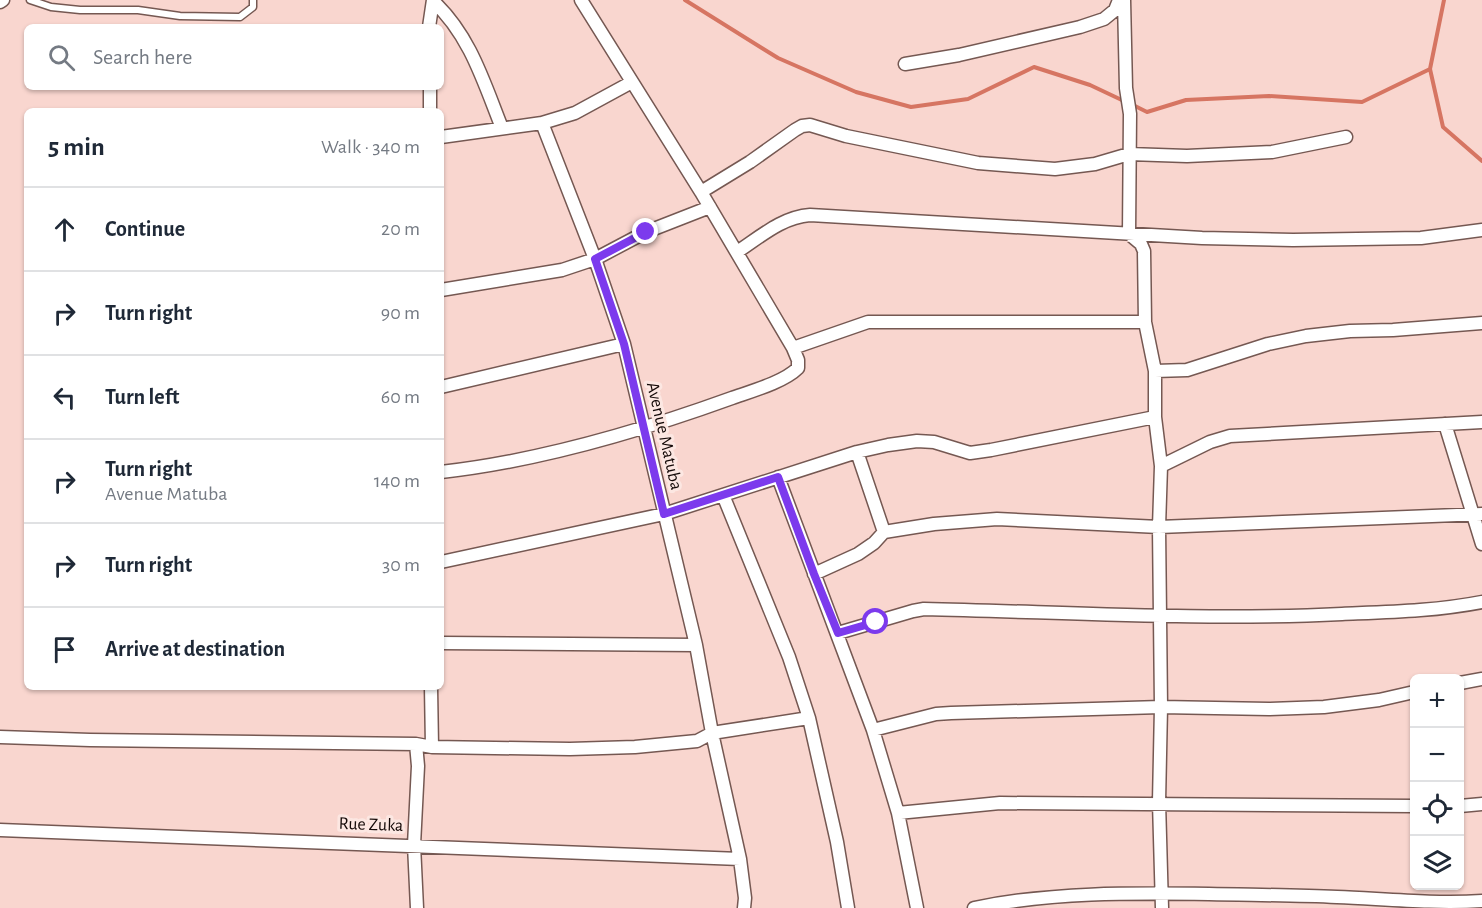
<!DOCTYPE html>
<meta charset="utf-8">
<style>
:root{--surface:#fff;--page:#f2f2f3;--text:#1f2937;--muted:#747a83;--line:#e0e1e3}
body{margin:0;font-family:"Alegreya Sans",sans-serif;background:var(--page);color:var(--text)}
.controls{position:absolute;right:18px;bottom:18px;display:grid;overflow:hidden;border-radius:9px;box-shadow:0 2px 4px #0004}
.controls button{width:54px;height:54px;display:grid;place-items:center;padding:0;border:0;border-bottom:2px solid var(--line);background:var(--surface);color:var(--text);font:30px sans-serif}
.stop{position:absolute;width:18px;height:18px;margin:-14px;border:4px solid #7c3aed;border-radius:50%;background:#fff}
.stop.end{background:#7c3aed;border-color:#fff;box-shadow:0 2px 6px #0008}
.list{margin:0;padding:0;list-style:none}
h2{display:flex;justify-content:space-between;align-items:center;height:78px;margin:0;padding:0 24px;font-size:26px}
h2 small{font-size:20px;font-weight:400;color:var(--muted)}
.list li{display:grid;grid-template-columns:39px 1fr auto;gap:18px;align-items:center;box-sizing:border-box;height:84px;padding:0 24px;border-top:2px solid var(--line)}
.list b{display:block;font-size:22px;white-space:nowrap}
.list p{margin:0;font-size:20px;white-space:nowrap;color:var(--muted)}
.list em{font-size:20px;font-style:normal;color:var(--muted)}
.icon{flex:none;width:33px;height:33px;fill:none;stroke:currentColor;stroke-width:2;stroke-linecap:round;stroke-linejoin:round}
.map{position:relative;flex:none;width:1482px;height:908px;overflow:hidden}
.search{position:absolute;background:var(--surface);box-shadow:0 2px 4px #0004;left:24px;top:24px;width:420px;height:66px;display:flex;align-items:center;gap:15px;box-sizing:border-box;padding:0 21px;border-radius:9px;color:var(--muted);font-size:22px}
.panel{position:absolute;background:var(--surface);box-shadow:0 2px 4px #0004;left:24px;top:108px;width:420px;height:582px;border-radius:9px}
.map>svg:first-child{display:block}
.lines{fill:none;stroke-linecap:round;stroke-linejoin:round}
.stream{stroke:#d67562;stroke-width:4}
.lane-casing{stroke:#755852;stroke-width:9}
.street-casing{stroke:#755852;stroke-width:15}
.lane{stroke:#fff;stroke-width:6}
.street{stroke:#fff;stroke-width:12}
.route{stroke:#7c3aed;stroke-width:8}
.labels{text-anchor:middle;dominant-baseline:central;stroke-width:6;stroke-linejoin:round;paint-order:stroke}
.street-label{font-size:18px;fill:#140907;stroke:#fce7e2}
</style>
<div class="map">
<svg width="1482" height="908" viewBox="0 0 1482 908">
<rect width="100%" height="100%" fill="#f9d6cf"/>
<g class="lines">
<path class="stream" d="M685 0 778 58 856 92 911 107 968 99 1034 67 1090 85 1126 102
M1444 0 1430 69 1443 127 1482 161
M1133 105 1147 112 1186 100 1269 96 1362 102 1430 69"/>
<defs>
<path id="lane" d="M30 0 51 7 80 10H138L180 16 240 17 253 7V0"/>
<path id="street" d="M1124 0 1126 88 1130 114 1129 234 1141 244 1144 251 1145 322 1155 371V417L1161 466 1159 527 1161 707 1159 802 1162 908
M433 1C470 35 484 83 502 128
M0 2 3 0
M429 27 433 0
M905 64 959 55 1080 27 1104 19 1115 10 1119 0
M430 87V111
M542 123 595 259 624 344 696 645 712 733 740 859 745 898 744 908
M441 137 542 123 575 113 632 82
M701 192 750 162 795 130 802 126 810 125 846 136 978 163 1055 169 1095 164 1129 154 1187 156 1272 152 1346 137
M737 252C760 237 782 217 810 215L1202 238 1293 240 1421 238 1482 230
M441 290 562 270 595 259 646 232 710 207
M793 348 868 322H1145
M1155 371 1187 370 1268 344 1306 336 1350 331 1393 330 1482 323
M441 387 624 344
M1445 424 1482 544
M857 452 888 445 917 441 934 442 970 453 991 450 1155 417
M1161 466 1210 442 1230 436 1482 422
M441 472C540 461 638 432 732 398 752 391 784 382 798 368V360L793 348 701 192 581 0
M778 477 873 730 898 813 917 908
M723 495 789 657 809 718 837 842 848 908
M441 562 664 514 857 452 884 532
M814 574 858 554 874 543 884 532 934 524 997 519 1159 527 1482 514
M838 633 913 611 924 609C1063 612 1203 621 1342 614 1389 612 1436 611 1482 602
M441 643 696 645
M1460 683 1482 679
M431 687 432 747
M873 730 936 714 951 713 1161 707 1269 709 1324 707 1379 700 1414 692
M0 737 90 740 416 744 432 747 570 749 635 747 697 741 712 733 809 718
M416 744 418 766 414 845 417 908
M1460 806 1482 804
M898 813 1000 803 1414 806
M0 830 740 859
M974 908C1051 892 1131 893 1209 894 1252 895 1294 895 1337 897 1385 899 1434 904 1482 901"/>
</defs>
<use href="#lane" class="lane-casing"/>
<use href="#street" class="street-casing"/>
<use href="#lane" class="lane"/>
<use href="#street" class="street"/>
</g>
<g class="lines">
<path class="route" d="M646 232 595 259 624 344 664 514 778 477 814 574 838 633 876 622"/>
</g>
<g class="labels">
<g class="street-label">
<text transform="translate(664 436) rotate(77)">Avenue Matuba</text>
<text transform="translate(371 825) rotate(2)">Rue Zuka</text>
</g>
</g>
</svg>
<div class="controls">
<button>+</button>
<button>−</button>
<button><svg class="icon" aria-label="locate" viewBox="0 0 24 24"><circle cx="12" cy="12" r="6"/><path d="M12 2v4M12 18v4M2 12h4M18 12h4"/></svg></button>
<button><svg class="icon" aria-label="layers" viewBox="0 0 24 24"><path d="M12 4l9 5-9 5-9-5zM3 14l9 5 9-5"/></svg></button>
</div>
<div class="stop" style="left:876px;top:622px"></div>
<div class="stop end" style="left:646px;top:232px"></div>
<div class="search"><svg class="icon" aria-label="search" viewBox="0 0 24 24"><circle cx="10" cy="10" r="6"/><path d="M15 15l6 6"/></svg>Search here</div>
<section class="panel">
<h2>5 min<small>Walk · 340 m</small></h2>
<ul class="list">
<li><svg class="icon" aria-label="ahead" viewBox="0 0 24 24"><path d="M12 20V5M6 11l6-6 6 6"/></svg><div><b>Continue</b></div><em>20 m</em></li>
<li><svg class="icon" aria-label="right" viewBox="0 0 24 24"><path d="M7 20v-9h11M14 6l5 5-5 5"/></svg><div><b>Turn right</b></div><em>90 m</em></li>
<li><svg class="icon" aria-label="left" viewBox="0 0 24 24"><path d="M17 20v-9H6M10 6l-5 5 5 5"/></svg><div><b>Turn left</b></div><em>60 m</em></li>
<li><svg class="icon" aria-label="right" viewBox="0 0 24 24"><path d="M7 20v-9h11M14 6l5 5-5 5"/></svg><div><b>Turn right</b><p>Avenue Matuba</p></div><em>140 m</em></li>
<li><svg class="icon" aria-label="right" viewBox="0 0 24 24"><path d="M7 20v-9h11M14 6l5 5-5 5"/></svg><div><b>Turn right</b></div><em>30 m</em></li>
<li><svg class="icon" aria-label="arrive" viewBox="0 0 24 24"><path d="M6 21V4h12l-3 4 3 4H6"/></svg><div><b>Arrive at destination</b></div></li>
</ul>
</section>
</div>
